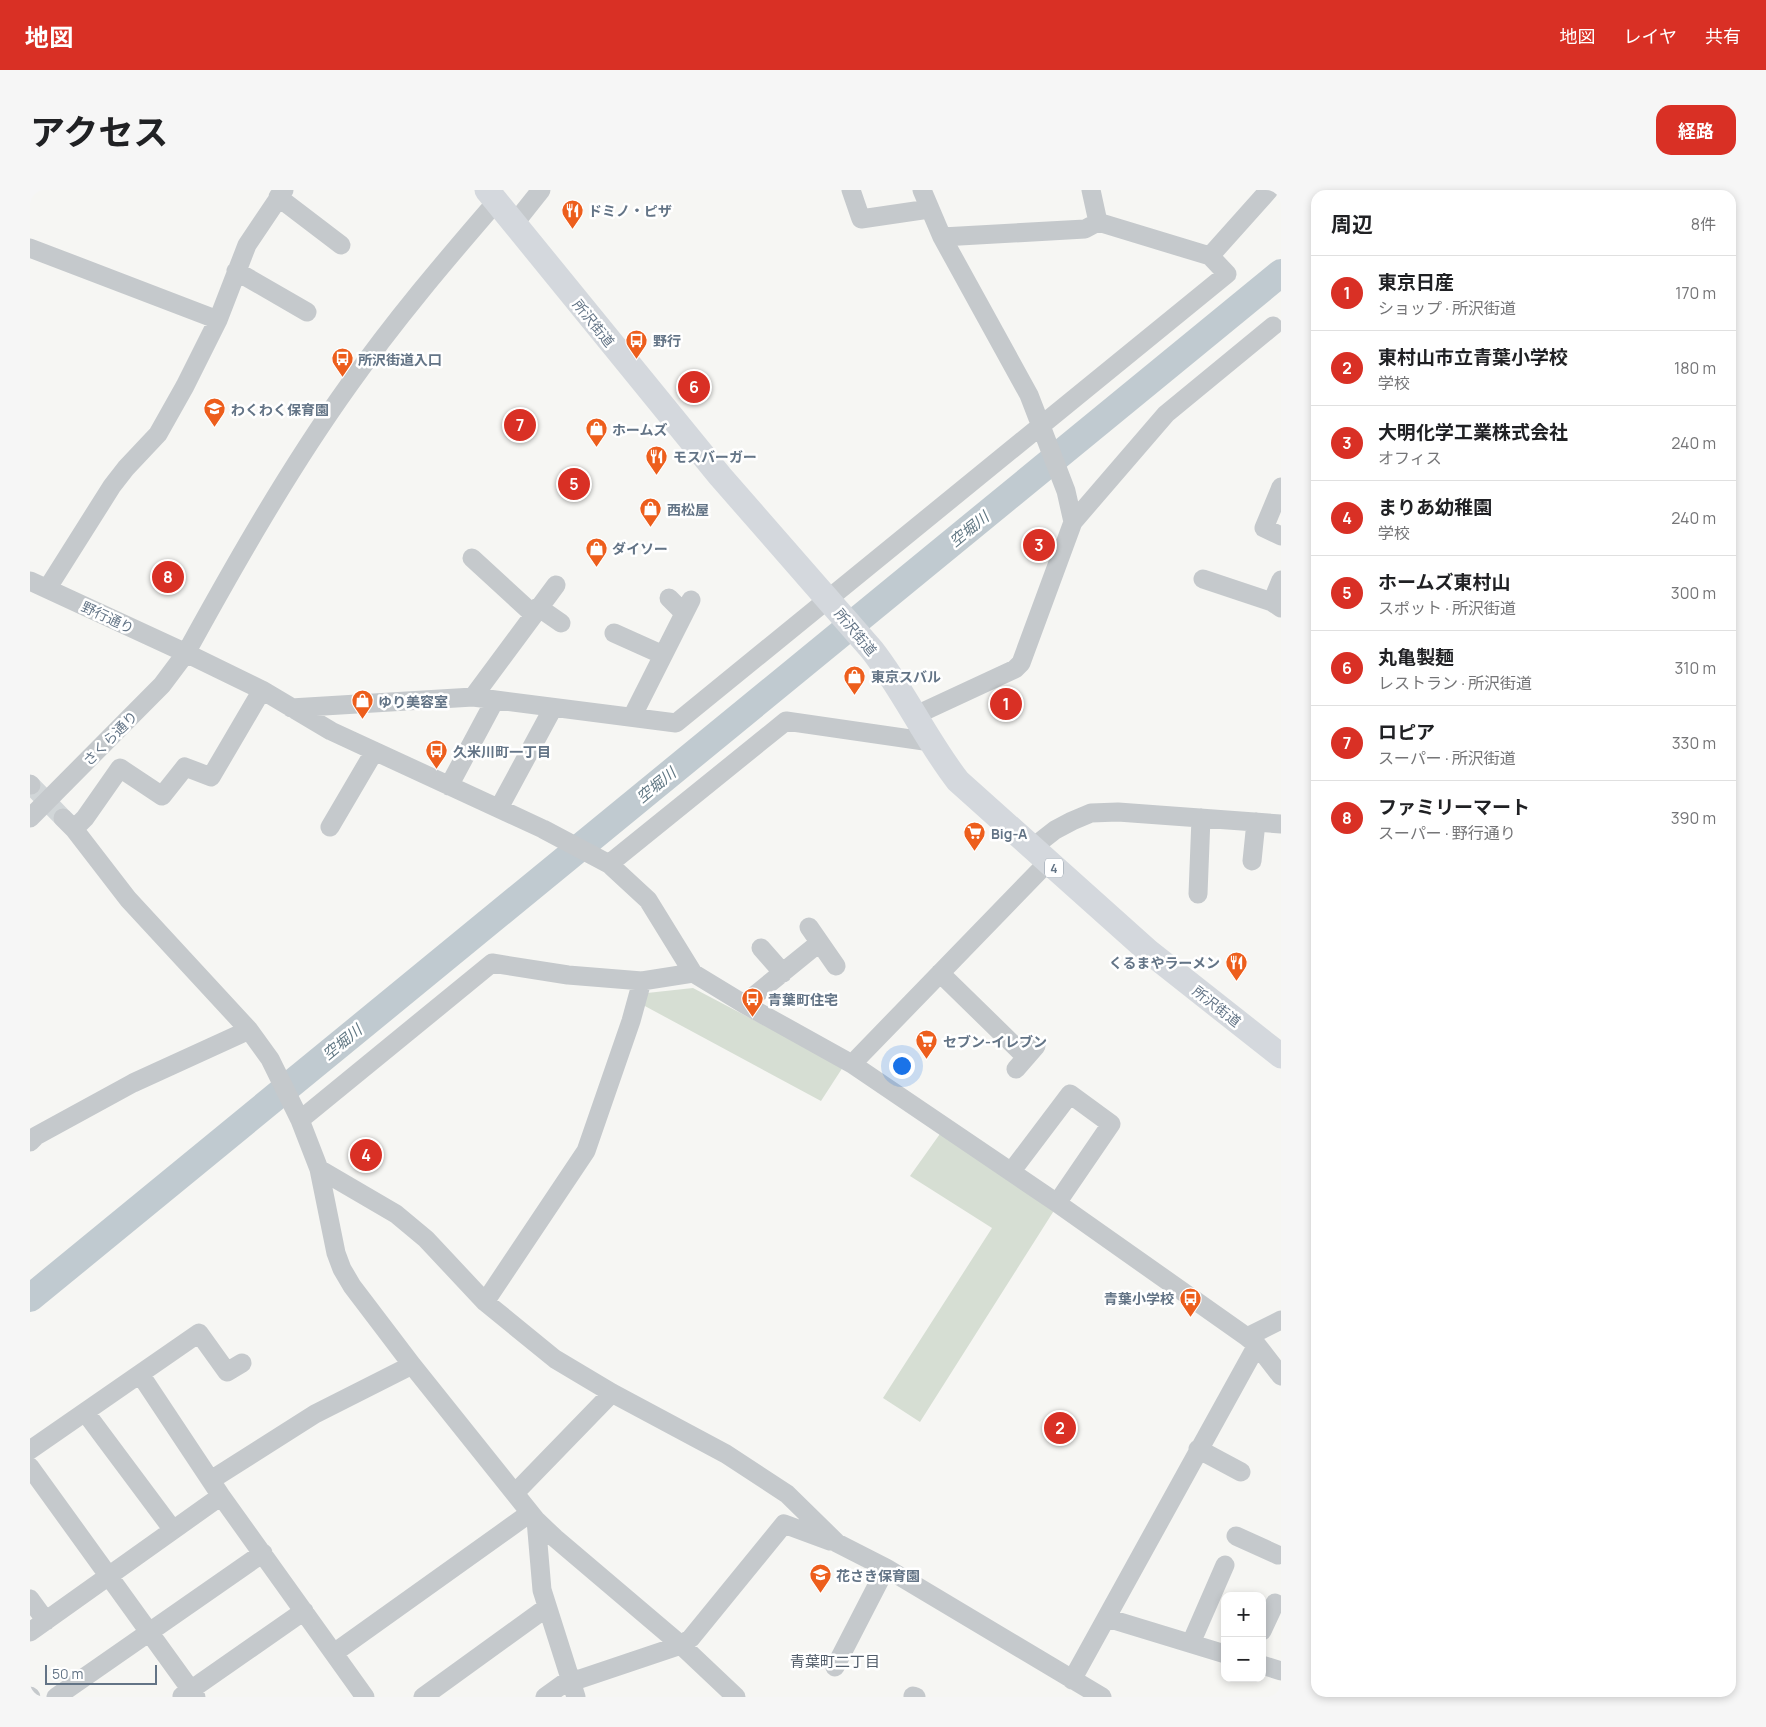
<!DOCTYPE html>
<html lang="ja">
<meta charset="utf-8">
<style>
:root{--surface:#fff;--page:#f6f6f6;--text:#202124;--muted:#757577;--line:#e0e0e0;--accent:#d93025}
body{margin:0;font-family:Manrope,"Noto Sans JP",sans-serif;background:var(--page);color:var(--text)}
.controls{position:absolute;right:15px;bottom:15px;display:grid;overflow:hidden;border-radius:10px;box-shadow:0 2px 8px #0003}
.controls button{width:45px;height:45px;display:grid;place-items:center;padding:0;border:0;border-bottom:1px solid var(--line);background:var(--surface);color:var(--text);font:25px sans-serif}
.scale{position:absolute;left:15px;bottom:12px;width:112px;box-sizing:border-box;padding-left:5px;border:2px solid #637486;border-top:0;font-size:14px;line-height:18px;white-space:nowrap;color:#637486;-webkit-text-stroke:4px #fff;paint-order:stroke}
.you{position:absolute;left:871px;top:875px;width:18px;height:18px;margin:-12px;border:4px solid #fff;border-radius:50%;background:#1a73e8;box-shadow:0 0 0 8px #1a73e833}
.badge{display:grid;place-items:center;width:32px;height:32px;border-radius:50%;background:var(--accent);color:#fff;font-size:16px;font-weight:700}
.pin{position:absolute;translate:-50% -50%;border:2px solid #fff;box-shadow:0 1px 5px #0006}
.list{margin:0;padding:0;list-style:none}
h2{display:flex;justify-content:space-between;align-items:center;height:65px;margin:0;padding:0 20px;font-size:21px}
h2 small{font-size:16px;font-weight:400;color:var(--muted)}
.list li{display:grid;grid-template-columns:32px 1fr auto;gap:15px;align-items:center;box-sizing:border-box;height:75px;padding:0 20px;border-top:1px solid var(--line)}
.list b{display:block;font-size:19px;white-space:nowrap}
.list p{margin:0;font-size:16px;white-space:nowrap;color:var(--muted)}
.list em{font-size:16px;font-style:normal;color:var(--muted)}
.map{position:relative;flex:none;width:1251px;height:1507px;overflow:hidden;border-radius:15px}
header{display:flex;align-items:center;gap:30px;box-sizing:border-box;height:70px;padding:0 25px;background:var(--accent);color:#fff}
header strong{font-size:24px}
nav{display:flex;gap:28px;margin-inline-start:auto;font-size:18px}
.intro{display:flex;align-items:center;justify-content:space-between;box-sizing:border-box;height:120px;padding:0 30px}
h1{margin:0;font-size:35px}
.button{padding:12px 22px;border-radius:15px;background:var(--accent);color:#fff;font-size:18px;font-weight:700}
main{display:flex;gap:30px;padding:0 30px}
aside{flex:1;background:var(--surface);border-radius:15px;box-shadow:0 2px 8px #0003}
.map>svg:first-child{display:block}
.green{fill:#d6ded3}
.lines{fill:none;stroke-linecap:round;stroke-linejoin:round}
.river{stroke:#c0cad0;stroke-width:28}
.minor-tunnel{stroke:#d1d6d8;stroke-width:19;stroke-dasharray:19 9;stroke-linecap:butt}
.minor{stroke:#c5c9cc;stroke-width:19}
.major{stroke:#d4d8dd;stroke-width:25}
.labels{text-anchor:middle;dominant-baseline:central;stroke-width:5;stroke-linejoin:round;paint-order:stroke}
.shield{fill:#fff;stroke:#929eaa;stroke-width:1}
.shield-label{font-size:12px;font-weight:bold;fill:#637486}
.poi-label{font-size:14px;font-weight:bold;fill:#637486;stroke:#fff;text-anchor:start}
.street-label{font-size:14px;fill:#637486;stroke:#fff}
.water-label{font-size:15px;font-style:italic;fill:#5f7682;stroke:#fff}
.neighbourhood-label{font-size:15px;fill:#525d6a;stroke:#fff}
</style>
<header>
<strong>地図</strong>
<nav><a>地図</a><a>レイヤ</a><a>共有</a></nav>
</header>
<div class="intro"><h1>アクセス</h1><a class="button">経路</a></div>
<main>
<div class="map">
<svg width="1251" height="1507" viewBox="0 0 1251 1507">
<rect width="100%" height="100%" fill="#f6f6f3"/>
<path class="green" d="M663 798 813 877 791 911 613 815 617 803Z
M912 941 1025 1019 890 1232 853 1208 962 1038 880 986Z"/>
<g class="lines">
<path class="river" d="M0 1108 1251 83"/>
<path class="minor-tunnel" d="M1 595 33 628"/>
<path class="minor" d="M821 0 831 29 899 19
M1061 0 1068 32 1180 66
M248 7 311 55
M484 34 511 0
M912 47 1055 39 1068 32
M0 58 188 130
M206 81 277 122
M1251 297 1234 338 1251 346
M1043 332 1136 224 1243 136
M442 368 503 424
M1173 389 1242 412 1251 418
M0 391 156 463 232 500 301 541 513 639 579 674 618 710 663 783 714 814 822 874 1027 1013 1217 1147 1227 1155 1251 1186
M17 399 82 296 96 278 128 244 155 196 188 130 217 55 254 0
M639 408 654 423
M1242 412 1251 390
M508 417 531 433
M584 443 633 465
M443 507 526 395
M261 518 443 507 646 533 1197 84 1180 66 1239 0
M886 525 985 479 991 473 1043 332 1036 301 999 205 912 47 892 0
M602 527 661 410
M0 594 1 595
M419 596 465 510
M469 618 523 518
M0 628 132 495 156 463C206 372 259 279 319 195 364 131 415 71 466 12
M33 628 44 639 98 709 219 840 240 869 270 930 289 979 306 1063 312 1079 322 1096 382 1175 506 1330 525 1348 651 1455 706 1507
M300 637 344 562
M44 639 55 628 90 578 132 606 155 577 181 587 232 500
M1002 658 1025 640 1042 631 1061 623 1088 622 1251 634
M1222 671 1226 632
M579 674 756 531 901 552
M1168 704 1171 628
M779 737 806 776
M731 758 753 783
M910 783 996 867
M714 814 789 753
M822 874 1018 672
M986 879 1006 856
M270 930 462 773 538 785 612 791 663 783
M0 952 6 946 103 893 219 840
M289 979 366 1024 396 1049 455 1112 525 1169 582 1203 696 1264 757 1304 807 1353 856 1378 1072 1507
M981 982 1040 904 1081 934 1027 1013
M455 1112 556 961 601 831 612 791
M1217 1147 1251 1130
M110 1184 191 1306 335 1507
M55 1222 143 1340
M1168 1259 1211 1282
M0 1260 169 1143 197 1182 212 1173
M0 1277 166 1507
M181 1290 285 1224 382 1175
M485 1303 582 1203
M506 1330 512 1400 546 1507
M1206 1346 1248 1365
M0 1409 16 1431
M1077 1428 1195 1464
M1232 1441 1245 1413
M0 1442 191 1306
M1161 1453 1195 1375
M304 1463 500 1323
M1232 1475 1251 1481
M805 1477 856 1378
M1042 1490 1227 1155
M0 1506 1 1507
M152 1506 274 1421
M883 1506 886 1507
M26 1507 233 1363
M393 1507 516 1418
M515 1507 540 1489H550L651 1455 661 1448 754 1334 800 1351"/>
<path class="major" d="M457 0 690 286 842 460C874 501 896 550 928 591L1118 761 1251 866"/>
</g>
<defs>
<symbol id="restaurant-pin" viewBox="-11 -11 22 30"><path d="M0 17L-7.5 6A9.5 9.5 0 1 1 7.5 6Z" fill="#ed5e1c" stroke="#fff"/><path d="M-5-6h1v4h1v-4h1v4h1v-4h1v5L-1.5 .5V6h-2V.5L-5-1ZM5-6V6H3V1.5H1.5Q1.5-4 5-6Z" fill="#fff"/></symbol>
<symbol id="bus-pin" viewBox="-11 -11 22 30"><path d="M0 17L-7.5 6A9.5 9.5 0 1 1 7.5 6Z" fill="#ed5e1c" stroke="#fff"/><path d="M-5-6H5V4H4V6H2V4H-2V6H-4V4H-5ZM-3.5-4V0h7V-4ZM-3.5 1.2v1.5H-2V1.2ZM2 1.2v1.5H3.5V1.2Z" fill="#fff"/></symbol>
<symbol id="school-pin" viewBox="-11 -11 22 30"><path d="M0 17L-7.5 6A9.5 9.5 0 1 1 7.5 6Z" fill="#ed5e1c" stroke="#fff"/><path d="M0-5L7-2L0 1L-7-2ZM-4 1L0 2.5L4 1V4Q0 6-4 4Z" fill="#fff"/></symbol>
<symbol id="shop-pin" viewBox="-11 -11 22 30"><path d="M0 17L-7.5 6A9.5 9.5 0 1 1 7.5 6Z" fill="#ed5e1c" stroke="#fff"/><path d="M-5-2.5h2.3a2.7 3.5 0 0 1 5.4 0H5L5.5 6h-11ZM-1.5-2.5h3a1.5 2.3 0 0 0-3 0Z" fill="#fff"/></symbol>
<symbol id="supermarket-pin" viewBox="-11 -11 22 30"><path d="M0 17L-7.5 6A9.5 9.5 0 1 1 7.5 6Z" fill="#ed5e1c" stroke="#fff"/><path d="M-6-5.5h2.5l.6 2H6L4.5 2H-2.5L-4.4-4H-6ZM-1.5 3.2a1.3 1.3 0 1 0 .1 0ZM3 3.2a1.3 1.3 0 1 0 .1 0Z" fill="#fff"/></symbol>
</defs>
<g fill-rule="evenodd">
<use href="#restaurant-pin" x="530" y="8" width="25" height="34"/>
<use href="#bus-pin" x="594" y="138" width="25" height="34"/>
<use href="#bus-pin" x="300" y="156" width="25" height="34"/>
<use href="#school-pin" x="172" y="206" width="25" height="34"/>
<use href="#shop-pin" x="554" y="226" width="25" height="34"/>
<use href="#restaurant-pin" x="614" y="254" width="25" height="34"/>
<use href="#shop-pin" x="608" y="306" width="25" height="34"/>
<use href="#shop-pin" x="554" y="346" width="25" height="34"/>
<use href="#shop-pin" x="812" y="474" width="25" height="34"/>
<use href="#shop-pin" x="320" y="498" width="25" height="34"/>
<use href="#bus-pin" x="394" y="548" width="25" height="34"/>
<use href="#supermarket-pin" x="932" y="630" width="25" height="34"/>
<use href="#restaurant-pin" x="1194" y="760" width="25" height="34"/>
<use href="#bus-pin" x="710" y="796" width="25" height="34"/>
<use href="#supermarket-pin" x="884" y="838" width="25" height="34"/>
<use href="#bus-pin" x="1148" y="1096" width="25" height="34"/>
<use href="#school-pin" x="778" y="1372" width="25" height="34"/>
</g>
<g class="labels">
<rect class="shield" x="1015" y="668.5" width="18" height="19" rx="4"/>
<g class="shield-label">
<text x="1024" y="678">4</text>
</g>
<g class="poi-label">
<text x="558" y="20">ドミノ・ピザ</text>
<text x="623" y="150">野行</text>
<text x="328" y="169">所沢街道入口</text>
<text x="201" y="219">わくわく保育園</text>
<text x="582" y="239">ホームズ</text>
<text x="643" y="266">モスバーガー</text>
<text x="637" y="319">西松屋</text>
<text x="582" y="358">ダイソー</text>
<text x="841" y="486">東京スバル</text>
<text x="348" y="511">ゆり美容室</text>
<text x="423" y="561">久米川町一丁目</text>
<text x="961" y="643">Big-A</text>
<text x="1190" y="772" text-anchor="end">くるまやラーメン</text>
<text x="738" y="809">青葉町住宅</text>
<text x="913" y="851">セブン-イレブン</text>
<text x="1144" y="1108" text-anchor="end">青葉小学校</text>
<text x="806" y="1385">花さき保育園</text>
</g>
<g class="street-label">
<text transform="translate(564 133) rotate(51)">所沢街道</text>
<text transform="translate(78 427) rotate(25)">野行通り</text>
<text transform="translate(826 442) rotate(50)">所沢街道</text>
<text transform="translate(80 548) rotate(-45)">さくら通り</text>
<text transform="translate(1187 816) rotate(38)">所沢街道</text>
</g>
<g class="water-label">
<text transform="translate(939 339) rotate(-39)">空堀川</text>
<text transform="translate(626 595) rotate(-39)">空堀川</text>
<text transform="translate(312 852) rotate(-39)">空堀川</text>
</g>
<g class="neighbourhood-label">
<text x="805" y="1471">青葉町二丁目</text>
</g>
</g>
</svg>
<div class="controls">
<button>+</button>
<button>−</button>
</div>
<div class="scale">50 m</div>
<div class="you"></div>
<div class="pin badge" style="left:976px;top:514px">1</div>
<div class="pin badge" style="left:1030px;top:1238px">2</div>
<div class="pin badge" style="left:1009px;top:355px">3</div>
<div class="pin badge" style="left:336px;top:965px">4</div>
<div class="pin badge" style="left:544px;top:294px">5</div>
<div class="pin badge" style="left:664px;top:197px">6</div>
<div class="pin badge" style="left:490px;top:235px">7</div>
<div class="pin badge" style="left:138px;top:387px">8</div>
</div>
<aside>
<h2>周辺<small>8件</small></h2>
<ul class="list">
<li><span class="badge">1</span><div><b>東京日産</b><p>ショップ · 所沢街道</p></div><em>170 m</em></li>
<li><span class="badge">2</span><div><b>東村山市立青葉小学校</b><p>学校</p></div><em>180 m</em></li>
<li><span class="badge">3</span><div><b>大明化学工業株式会社</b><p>オフィス</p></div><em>240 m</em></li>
<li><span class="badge">4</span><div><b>まりあ幼稚園</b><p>学校</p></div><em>240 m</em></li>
<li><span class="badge">5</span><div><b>ホームズ東村山</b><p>スポット · 所沢街道</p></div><em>300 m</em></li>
<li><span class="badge">6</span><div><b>丸亀製麺</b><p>レストラン · 所沢街道</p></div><em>310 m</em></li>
<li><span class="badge">7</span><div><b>ロピア</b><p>スーパー · 所沢街道</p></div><em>330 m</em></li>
<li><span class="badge">8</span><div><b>ファミリーマート</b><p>スーパー · 野行通り</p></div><em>390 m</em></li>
</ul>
</aside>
</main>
